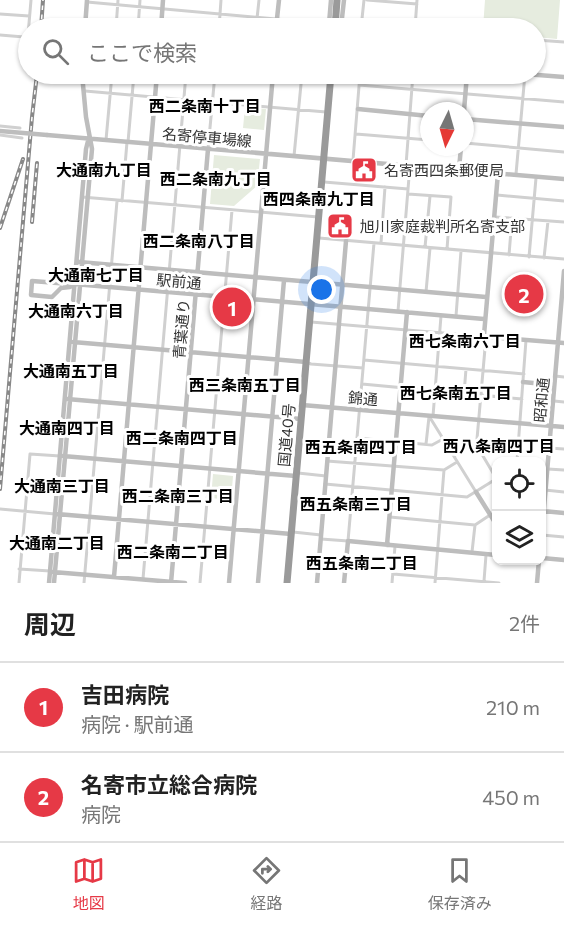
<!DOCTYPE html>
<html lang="ja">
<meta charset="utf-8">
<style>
:root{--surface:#fff;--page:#f2f2f2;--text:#222;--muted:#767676;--line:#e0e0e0;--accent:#e63946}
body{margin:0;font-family:Commissioner,"Noto Sans JP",sans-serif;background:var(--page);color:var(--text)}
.controls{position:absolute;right:18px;bottom:18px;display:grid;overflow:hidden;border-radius:12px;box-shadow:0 2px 4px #0004}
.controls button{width:54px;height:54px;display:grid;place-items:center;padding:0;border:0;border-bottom:2px solid var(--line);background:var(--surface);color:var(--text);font:30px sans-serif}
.compass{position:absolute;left:420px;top:102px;width:54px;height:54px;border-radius:50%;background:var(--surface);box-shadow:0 2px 4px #0004;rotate:185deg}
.you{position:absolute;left:322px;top:290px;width:21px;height:21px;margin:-15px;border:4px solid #fff;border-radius:50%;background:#1a73e8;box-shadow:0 0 0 9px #1a73e833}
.badge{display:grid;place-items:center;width:39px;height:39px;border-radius:50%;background:var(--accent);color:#fff;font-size:20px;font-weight:700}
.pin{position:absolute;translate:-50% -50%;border:3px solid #fff;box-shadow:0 2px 6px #0006}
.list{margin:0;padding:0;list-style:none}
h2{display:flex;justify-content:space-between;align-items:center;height:78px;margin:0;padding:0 24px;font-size:26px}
h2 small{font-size:20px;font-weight:400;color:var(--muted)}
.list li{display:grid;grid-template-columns:39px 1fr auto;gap:18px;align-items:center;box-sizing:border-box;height:90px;padding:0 24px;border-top:2px solid var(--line)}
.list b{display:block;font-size:22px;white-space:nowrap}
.list p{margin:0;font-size:20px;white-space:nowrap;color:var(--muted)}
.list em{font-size:20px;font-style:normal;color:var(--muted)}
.icon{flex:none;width:33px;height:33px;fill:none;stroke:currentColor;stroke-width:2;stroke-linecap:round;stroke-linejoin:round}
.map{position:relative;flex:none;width:564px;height:583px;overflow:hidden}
.search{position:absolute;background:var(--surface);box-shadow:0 2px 4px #0004;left:18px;right:18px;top:18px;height:66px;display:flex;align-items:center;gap:15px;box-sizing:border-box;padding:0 21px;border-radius:33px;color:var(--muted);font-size:22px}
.sheet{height:258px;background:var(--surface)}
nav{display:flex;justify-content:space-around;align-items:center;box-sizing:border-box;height:84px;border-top:2px solid var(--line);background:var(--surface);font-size:16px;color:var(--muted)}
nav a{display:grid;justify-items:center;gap:3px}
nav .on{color:var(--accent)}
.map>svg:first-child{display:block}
.green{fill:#e6ecdf}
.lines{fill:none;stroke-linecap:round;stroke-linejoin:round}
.street{stroke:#d0d0d0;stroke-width:3}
.secondary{stroke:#bdbdbd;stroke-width:4.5}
.highway{stroke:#9a9a9a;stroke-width:7}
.rail-casing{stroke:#888;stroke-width:4}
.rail{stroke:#fff;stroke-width:1.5;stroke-dasharray:4.5;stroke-linecap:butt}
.secondary-bridge{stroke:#bdbdbd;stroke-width:4.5}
.labels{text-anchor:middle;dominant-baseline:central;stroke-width:6;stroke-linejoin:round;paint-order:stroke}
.street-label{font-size:15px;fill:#333;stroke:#fff}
.poi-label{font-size:15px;fill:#333;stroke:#fff;text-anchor:start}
.neighbourhood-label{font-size:16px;font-weight:bold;fill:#000;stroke:#fff}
</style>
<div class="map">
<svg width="564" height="583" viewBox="0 0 564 583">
<rect width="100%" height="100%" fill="#fff"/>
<path class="green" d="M485 0H560L557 39 536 37V28H483Z
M245 107 266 109 264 130 243 128Z
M214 155 260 159 257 186 234 206 210 204Z
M213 474 233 476 231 500 211 498Z"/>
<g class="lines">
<path class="street" d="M367 0 417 4
M87 2 330 24
M0 14 29 16
M342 27 355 28
M116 28 118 0
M138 28 140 0
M219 28 221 0
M256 28 259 0
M361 28 364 0
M415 28 417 0
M0 35 24 37 28 35 31 0
M536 40 564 42
M514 74H525
M359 85 564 102
M85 91 326 112
M0 126 20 128
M356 134 429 140
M0 135 22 138
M106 140 112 74
M128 142 134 74
M465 143 564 152
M208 149 215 74
M294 156 302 74
M353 160 360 74
M406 165 413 74
M516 174 525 74
M324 182 408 189
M408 194 451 197 447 249
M497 195 564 201
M82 197 318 217
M122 201 127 142
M495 217 564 222
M319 238 564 259
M381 243 385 187
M425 247 430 196
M509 255 512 218
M529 257 536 178
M544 258 548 221
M426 292 430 248
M398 311 410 165
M456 316 461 251
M311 322 479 336 484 335
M486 337 477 439 480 451 496 478
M364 360 524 374
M306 362 311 364 363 368
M555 376 564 377
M362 384 522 399
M464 394 466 369
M554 401 564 402
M429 416 476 492
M433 416 441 316
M357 438 432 445 443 439
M426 444 429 417
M549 448 564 449
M454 456 470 445 518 449
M327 461 444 470 457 462
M517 461 526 340
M548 469 564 470
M298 473 326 476
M325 484 467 497 496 479
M545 490 564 492
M0 509 55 514
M390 517 475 525
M293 532 321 535
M542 535 564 537
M321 539 348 541 374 243
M472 552 475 525 490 515
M19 569 50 571
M393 574 499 583
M143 579 186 74
M484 581 486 555
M19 583 30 454 60 456
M84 583 117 201
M200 583 232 210
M392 583 395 546
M435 583 444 470"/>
<path class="secondary" d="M329 24 331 0
M341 27 344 0
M85 28 87 0
M161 28 163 0
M276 28 279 0
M525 74 564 77
M358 109 429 116
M464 111 467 74
M465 119 564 127
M47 135 564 179
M459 169 461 147
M498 173 484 335 488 337 564 343
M79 262 486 297
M74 284 70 287 61 288 52 297 31 295 32 281 70 284H74L484 319
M73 342 306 362
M523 382 554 385
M67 399 301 419
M302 405 564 427
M63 456 296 476
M476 492 496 524
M543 511 564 513
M57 514 291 534
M542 532 564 271
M387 545 407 312
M542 558 564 560
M53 572 185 583
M114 577 157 74
M49 583 86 149 88 141
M54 583 92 149 86 117 82 74
M171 583 208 149
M229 583 273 74
M258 583 284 280
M317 583 346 241
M344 583 348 541 496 555
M537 583 539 560"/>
<path class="highway" d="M335 28 337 0
M287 583 331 74"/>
<defs>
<path id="rail" d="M41 28 43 0
M32 222 37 163
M0 228 23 159
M0 489 32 117 37 74"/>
</defs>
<use href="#rail" class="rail-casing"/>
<use href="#rail" class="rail"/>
<path class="secondary-bridge" d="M0 131 47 135"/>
</g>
<defs>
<symbol id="civic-square" viewBox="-11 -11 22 22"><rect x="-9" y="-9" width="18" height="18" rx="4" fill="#e63946" stroke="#fff"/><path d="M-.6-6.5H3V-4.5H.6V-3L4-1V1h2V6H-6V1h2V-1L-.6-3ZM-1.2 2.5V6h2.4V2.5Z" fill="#fff"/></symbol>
</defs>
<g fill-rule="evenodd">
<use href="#civic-square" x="349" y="155" width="30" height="30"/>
<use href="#civic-square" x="325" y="211" width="30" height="30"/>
</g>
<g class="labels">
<g class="street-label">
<text transform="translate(207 137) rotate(5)">名寄停車場線</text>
<text transform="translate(179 281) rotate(5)">駅前通</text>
<text transform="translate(181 329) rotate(-85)">青葉通り</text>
<text transform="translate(363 398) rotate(5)">錦通</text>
<text transform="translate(541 400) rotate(-85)">昭和通</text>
<text transform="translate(286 435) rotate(-85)">国道40号</text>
</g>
<g class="poi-label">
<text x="384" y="170">名寄西四条郵便局</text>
<text x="360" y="226">旭川家庭裁判所名寄支部</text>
</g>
<g class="neighbourhood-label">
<text x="205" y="105">西二条南十丁目</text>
<text x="104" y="169">大通南九丁目</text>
<text x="216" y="178">西二条南九丁目</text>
<text x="319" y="198">西四条南九丁目</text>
<text x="199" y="240">西二条南八丁目</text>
<text x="96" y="274">大通南七丁目</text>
<text x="76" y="310">大通南六丁目</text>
<text x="465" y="340">西七条南六丁目</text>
<text x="71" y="370">大通南五丁目</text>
<text x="245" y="384">西三条南五丁目</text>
<text x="456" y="392">西七条南五丁目</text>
<text x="67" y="427">大通南四丁目</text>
<text x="182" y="437">西二条南四丁目</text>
<text x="499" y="445">西八条南四丁目</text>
<text x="361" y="446">西五条南四丁目</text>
<text x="62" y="485">大通南三丁目</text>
<text x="178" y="495">西二条南三丁目</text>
<text x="356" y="503">西五条南三丁目</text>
<text x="57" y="542">大通南二丁目</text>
<text x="173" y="551">西二条南二丁目</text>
<text x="362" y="562">西五条南二丁目</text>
</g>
</g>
</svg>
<div class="controls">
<button><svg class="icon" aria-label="locate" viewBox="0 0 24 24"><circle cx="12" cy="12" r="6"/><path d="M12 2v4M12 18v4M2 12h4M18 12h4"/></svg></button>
<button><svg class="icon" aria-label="layers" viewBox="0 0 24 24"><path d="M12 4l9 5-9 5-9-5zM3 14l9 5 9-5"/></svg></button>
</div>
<svg class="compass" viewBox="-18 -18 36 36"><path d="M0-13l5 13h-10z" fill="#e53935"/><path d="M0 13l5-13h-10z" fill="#767676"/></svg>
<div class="you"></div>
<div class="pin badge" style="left:232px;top:307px">1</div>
<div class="pin badge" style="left:524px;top:294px">2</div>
<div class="search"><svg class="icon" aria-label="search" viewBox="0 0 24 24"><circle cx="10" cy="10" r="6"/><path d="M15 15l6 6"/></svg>ここで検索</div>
</div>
<section class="sheet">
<h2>周辺<small>2件</small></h2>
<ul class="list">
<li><span class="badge">1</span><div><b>吉田病院</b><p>病院 · 駅前通</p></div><em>210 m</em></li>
<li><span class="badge">2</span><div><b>名寄市立総合病院</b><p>病院</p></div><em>450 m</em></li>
</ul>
</section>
<nav>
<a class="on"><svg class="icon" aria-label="map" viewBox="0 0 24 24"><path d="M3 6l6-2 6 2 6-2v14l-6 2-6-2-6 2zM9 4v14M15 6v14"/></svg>地図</a>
<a><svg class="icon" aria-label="directions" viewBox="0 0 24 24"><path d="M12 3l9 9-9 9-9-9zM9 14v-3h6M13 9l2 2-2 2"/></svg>経路</a>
<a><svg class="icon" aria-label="saved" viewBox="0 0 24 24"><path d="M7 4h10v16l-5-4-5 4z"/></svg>保存済み</a>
</nav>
